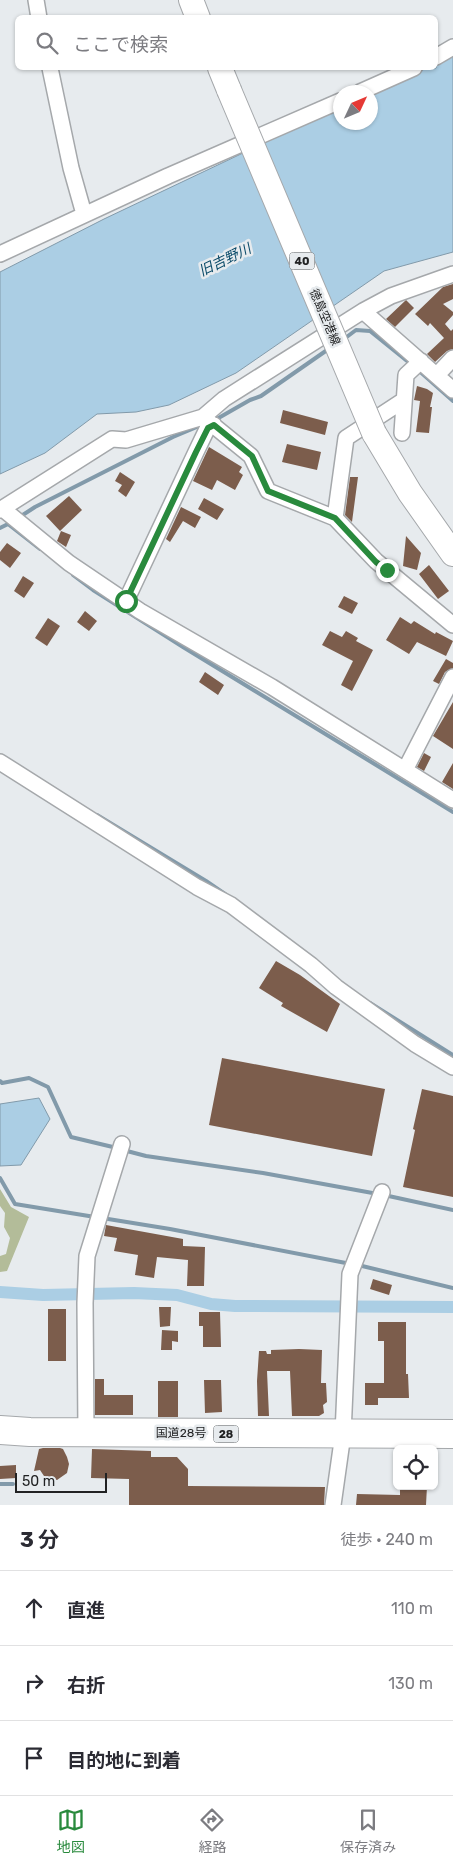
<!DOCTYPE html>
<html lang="ja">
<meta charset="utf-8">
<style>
:root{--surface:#fff;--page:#f7f7f7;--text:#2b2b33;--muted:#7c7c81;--line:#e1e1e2;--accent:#298a3d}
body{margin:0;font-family:Rubik,"Noto Sans JP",sans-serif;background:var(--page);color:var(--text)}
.controls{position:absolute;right:15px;bottom:15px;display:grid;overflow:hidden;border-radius:8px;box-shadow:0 1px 4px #0004}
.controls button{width:45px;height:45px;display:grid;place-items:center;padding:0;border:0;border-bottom:1px solid var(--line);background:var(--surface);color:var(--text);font:25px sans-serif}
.compass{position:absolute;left:333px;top:85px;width:45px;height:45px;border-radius:50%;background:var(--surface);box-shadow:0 1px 4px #0004;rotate:46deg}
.scale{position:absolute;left:15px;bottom:12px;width:92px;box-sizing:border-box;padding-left:5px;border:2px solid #212223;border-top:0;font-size:14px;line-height:18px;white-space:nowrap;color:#212223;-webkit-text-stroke:4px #e7ebee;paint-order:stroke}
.stop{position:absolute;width:15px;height:15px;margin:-11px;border:4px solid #298a3d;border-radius:50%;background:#fff}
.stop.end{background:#298a3d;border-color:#fff;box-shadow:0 1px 5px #0008}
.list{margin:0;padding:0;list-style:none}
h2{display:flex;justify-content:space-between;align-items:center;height:65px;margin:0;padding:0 20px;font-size:21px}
h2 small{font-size:16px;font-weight:400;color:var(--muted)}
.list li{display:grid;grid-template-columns:32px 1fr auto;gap:15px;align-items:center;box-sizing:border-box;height:75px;padding:0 20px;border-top:1px solid var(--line)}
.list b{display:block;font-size:19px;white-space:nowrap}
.list em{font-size:16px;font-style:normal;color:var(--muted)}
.icon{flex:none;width:28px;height:28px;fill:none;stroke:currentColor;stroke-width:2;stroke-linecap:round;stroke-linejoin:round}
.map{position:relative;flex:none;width:453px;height:1505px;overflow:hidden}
.search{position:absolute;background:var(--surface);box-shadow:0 1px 4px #0004;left:15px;right:15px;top:15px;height:55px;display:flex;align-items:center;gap:12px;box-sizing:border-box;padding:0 18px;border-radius:8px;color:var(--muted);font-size:19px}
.sheet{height:290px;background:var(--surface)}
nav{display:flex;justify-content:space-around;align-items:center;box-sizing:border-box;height:70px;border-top:1px solid var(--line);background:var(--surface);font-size:14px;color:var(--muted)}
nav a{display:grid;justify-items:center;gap:2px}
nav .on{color:var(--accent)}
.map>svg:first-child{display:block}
.forest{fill:#b3bc99}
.water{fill:#abcee4;stroke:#829aaa}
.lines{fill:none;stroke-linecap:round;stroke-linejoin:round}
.stream{stroke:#829aaa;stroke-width:4}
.canal{stroke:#abcee4;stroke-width:12}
.building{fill:#7c5d4c}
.street-casing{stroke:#a5a8ab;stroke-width:18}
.primary-casing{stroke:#a5a8ab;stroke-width:26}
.highway-casing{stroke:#a5a8ab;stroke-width:30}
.street{stroke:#fff;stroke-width:15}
.primary{stroke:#fff;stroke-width:24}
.highway{stroke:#fff;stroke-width:28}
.primary-bridge-casing{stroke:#a5a8ab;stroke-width:26;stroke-linecap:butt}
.primary-bridge{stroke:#fff;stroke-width:24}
.route{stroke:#298a3d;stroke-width:6}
.labels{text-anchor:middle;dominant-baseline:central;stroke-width:5;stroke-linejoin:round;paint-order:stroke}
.shield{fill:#e7ebee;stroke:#5c5e60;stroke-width:1}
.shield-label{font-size:11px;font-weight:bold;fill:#212223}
.street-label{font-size:12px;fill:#212223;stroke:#e7ebee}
.water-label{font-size:14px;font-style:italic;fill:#0b4b69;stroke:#e7ebee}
</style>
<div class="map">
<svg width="453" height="1505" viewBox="0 0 453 1505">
<rect width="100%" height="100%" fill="#e7ebee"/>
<path class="forest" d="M0 1189 11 1207 29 1217 7 1271 0 1272V1256L6 1254 10 1238 4 1227 5 1213 0 1206Z"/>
<path class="water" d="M453 56V252L384 271 236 373 169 405 136 412 97 414 45 453 0 474V272L104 219 340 107V122H370L371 93 427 68H436V64Z
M39 1098 50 1119 21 1165 0 1166V1104Z"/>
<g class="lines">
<path class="stream" d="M344 339 356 330 370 331 412 365
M417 369 453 401
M215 420 250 400 261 396 330 348
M18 518 35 507 173 437 204 424
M0 528 8 524 40 549
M73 575 93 590 183 647 453 812
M97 815 206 881 225 894
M370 1003 453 1055
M0 1081 2 1083 29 1078 48 1087 71 1137 117 1148
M123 1150 146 1156 263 1173 378 1194
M0 1178 15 1204 95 1217
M384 1195 453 1210
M102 1218 170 1229 351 1264
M358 1265 453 1288
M0 1484H13"/>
<path class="canal" d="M0 1292 43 1295 134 1293 177 1295 211 1304 235 1306 453 1307"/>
</g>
<path class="building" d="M453 284V299L443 304 453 312V315L445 324 451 331 453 329V349L447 351 435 362 427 354 444 338 430 323 428 326 415 314 443 287Z
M406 300 414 308 395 327 386 319Z
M417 386 427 389 433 393 430 407H432L429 433 416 432 420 401 414 400Z
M283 410 328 422 325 435 280 423Z
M287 444 321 452 317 470 282 462Z
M209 447 242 467 239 472 243 475 235 490 217 480 212 490 193 481Z
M120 472 135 482 126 497 118 491 122 485 115 481Z
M350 477H358L352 522 345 515Z
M69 496 82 510 60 531 46 516Z
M204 498 224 509 217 520 198 509Z
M181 507 201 517 195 528 183 521 170 542 166 539Z
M61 531 71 535 66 547 57 541Z
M406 536 421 553 417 570 403 566Z
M7 543 21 553 10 568 0 560V552Z
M429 565 449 591 438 599 419 574Z
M23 576 34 583 24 598 14 591Z
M344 596 358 603 352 614 338 607Z
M85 611 97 621 89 631 77 622Z
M400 617 411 624 414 621 435 634 436 632 453 641 446 656 417 642 409 654 386 640Z
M48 618 60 626 47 646 35 638Z
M330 631 342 637 346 631 358 638 356 641 373 650 352 691 341 685 353 661 322 645Z
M446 659 453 663V668L445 672 439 684 433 681Z
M205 672 224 685 218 695 199 682Z
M453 702V749L433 736Z
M424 753 431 757 424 771 417 767Z
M453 763V789L442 782Z
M276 961 300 975 340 1004 327 1032 281 1006 283 1003 259 988Z
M222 1058 385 1089 372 1156 209 1125Z
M422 1089 453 1096V1197L403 1187 415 1130 413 1129Z
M106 1225 183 1239V1246L205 1247 204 1286H187L188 1260 157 1257 154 1278 135 1275 138 1255 114 1251 117 1238 104 1236Z
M373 1279 392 1285 389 1295 370 1289Z
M159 1307H171L170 1326 160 1327Z
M48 1309H66V1361H48Z
M199 1312H220L221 1347H203V1326H199Z
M378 1322H406V1374H408L409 1398H378V1405H365V1383H384V1341H378Z
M162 1330 178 1331V1342L172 1341V1350H161Z
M299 1349 322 1350 321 1383H326L327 1402 323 1405 324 1413 319 1416H292L290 1371H267L269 1416H258L257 1381 259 1351H266L267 1354H271V1350Z
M95 1379H104V1395H133V1415H95Z
M204 1380H221L222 1412 205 1413Z
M158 1381H178V1417H158Z
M43 1448H60L63 1449 67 1457 69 1464 67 1473 57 1480 44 1476 40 1470 34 1471 39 1449Z
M92 1449 151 1451V1457H177L188 1469V1486L325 1487 324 1505H129V1479L91 1478Z
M16 1465V1478L0 1479V1466Z
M400 1486H427L426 1505H356L357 1494 400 1495Z"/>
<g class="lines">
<defs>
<path id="street" d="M36 0 39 18
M436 57 453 47
M50 68 71 168 84 214
M360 92 414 68
M0 254 168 176 340 101
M363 311 453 390
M437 375 453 358
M203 417 251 456 268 491 335 518 376 561 453 625
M402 433 406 375 421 361
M3 509 69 563 140 611 272 687 453 800
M0 510 112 439 126 440 203 417 224 399 363 311 391 296 453 274
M335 518 346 438 404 400
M126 601 196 452 208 427 214 425
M0 762 197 887 231 905 311 965 336 987 415 1044 453 1067
M405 770 453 677
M86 1433 85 1303 87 1256 122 1144
M333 1505 343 1434 350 1274 382 1192"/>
<path id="primary" d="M191 0 198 18
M220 68 229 90
M374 433 410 493 453 554"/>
<path id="highway" d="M0 1430 30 1432 453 1434"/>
</defs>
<use href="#street" class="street-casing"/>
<use href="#primary" class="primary-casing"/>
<use href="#highway" class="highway-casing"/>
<use href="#street" class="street"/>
<use href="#primary" class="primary"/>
<use href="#highway" class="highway"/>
<defs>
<path id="primary-bridge" d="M229 90 374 433"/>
</defs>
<use href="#primary-bridge" class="primary-bridge-casing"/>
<use href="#primary-bridge" class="primary-bridge"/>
</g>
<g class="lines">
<path class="route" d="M126 601 196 452 208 428 214 425 252 456 268 491 335 518 376 562 387 570"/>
</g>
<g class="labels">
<g class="shield">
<rect x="289.5" y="252.5" width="25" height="17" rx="4"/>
<rect x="213.5" y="1425.5" width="25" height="17" rx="4"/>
</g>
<g class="shield-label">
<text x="302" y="261">40</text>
<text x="226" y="1434">28</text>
</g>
<g class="street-label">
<text transform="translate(325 317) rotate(67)">徳島空港線</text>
<text x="181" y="1433">国道28号</text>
</g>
<g class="water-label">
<text transform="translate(225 260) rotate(-26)">旧吉野川</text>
</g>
</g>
</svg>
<div class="controls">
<button><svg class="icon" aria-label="locate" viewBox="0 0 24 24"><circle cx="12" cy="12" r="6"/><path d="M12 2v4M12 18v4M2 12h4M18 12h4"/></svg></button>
</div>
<svg class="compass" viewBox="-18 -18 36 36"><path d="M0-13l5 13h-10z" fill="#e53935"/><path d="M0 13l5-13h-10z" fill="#7c7c81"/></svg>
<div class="scale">50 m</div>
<div class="stop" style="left:126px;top:601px"></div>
<div class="stop end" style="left:387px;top:570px"></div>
<div class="search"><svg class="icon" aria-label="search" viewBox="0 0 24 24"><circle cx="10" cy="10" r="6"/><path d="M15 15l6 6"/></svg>ここで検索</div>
</div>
<section class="sheet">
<h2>3 分<small>徒歩 · 240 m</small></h2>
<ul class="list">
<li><svg class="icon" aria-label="ahead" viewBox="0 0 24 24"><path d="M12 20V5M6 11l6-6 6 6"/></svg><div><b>直進</b></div><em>110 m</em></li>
<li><svg class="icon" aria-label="right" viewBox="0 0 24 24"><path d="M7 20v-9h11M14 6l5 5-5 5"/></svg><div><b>右折</b></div><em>130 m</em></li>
<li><svg class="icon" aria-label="arrive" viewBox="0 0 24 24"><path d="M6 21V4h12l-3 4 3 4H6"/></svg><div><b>目的地に到着</b></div></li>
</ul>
</section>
<nav>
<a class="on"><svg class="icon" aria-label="map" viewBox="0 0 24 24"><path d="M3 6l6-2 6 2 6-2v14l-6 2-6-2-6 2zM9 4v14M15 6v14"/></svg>地図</a>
<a><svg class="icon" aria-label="directions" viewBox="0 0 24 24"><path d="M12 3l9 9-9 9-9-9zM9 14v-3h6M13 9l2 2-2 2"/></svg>経路</a>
<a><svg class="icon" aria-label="saved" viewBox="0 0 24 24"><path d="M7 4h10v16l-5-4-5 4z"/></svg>保存済み</a>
</nav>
